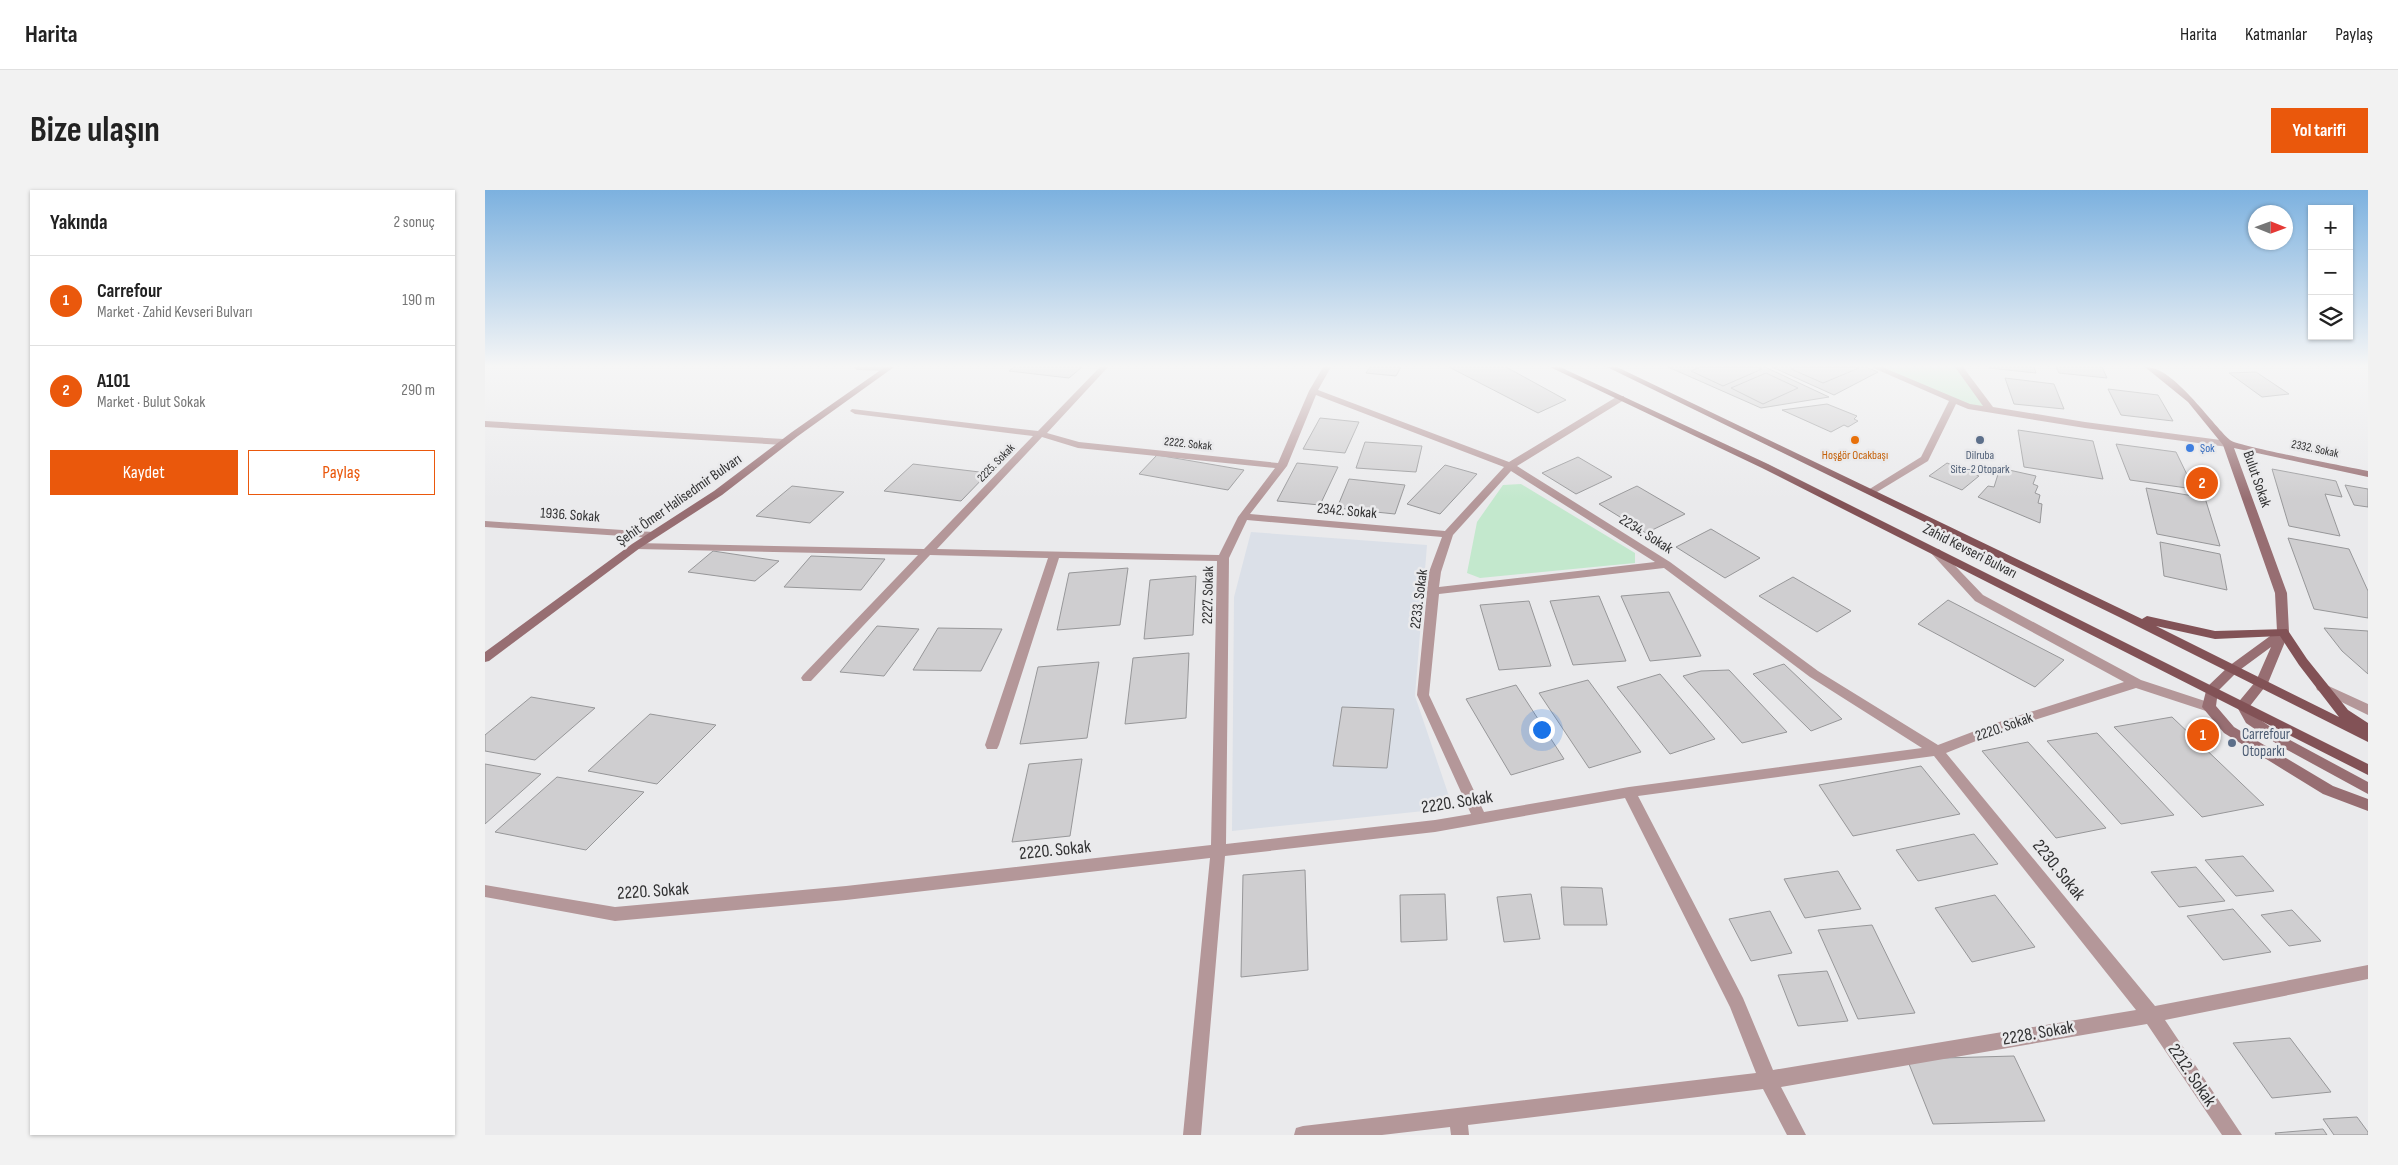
<!DOCTYPE html>
<html lang="tr">
<meta charset="utf-8">
<style>
:root{--surface:#fff;--page:#f2f2f2;--text:#222;--muted:#767676;--line:#e0e0e0;--accent:#ea580c}
body{margin:0;font-family:"Sofia Sans Condensed",sans-serif;background:var(--page);color:var(--text)}
.controls{position:absolute;right:15px;top:15px;display:grid;overflow:hidden;border-radius:0px;box-shadow:0 1px 4px #0004}
.controls button{width:45px;height:45px;display:grid;place-items:center;padding:0;border:0;border-bottom:1px solid var(--line);background:var(--surface);color:var(--text);font:25px sans-serif}
.compass{position:absolute;left:1763px;top:15px;width:45px;height:45px;border-radius:50%;background:var(--surface);box-shadow:0 1px 4px #0004;rotate:91deg}
.you{position:absolute;left:1056px;top:539px;width:18px;height:18px;margin:-12px;border:4px solid #fff;border-radius:50%;background:#1a73e8;box-shadow:0 0 0 8px #1a73e833}
.badge{display:grid;place-items:center;width:32px;height:32px;border-radius:50%;background:var(--accent);color:#fff;font-size:16px;font-weight:700}
.pin{position:absolute;translate:-50% -50%;border:2px solid #fff;box-shadow:0 1px 5px #0006}
.list{margin:0;padding:0;list-style:none}
h2{display:flex;justify-content:space-between;align-items:center;height:65px;margin:0;padding:0 20px;font-size:21px}
h2 small{font-size:16px;font-weight:400;color:var(--muted)}
.list li{display:grid;grid-template-columns:32px 1fr auto;gap:15px;align-items:center;box-sizing:border-box;height:90px;padding:0 20px;border-top:1px solid var(--line)}
.list b{display:block;font-size:19px;white-space:nowrap}
.list p{margin:0;font-size:16px;white-space:nowrap;color:var(--muted)}
.list em{font-size:16px;font-style:normal;color:var(--muted)}
.actions{display:flex;gap:10px;padding:15px 20px}
.actions a{flex:1;padding:11px 0;border:1px solid var(--accent);border-radius:0px;text-align:center;font-size:18px;color:var(--accent)}
.actions .main{background:var(--accent);color:#fff}
.icon{flex:none;width:28px;height:28px;fill:none;stroke:currentColor;stroke-width:2;stroke-linecap:round;stroke-linejoin:round}
.map{position:relative;flex:none;width:1883px;height:945px;overflow:hidden;border-radius:0px}
header{display:flex;align-items:center;gap:30px;box-sizing:border-box;height:70px;padding:0 25px;background:var(--surface);border-bottom:1px solid var(--line)}
header strong{font-size:24px}
nav{display:flex;gap:28px;margin-inline-start:auto;font-size:18px}
.intro{display:flex;align-items:center;justify-content:space-between;box-sizing:border-box;height:120px;padding:0 30px}
h1{margin:0;font-size:35px}
.button{padding:12px 22px;border-radius:0px;background:var(--accent);color:#fff;font-size:18px;font-weight:700}
main{display:flex;gap:30px;padding:0 30px}
aside{flex:1;background:var(--surface);border-radius:0px;box-shadow:0 1px 4px #0004}
.map>svg:first-child{display:block}
.built{fill:#dbe0e8}
.green{fill:#c3e8cd}
.building{fill:#cfced0;stroke:#979799}
.lines{fill:none;stroke-linecap:round;stroke-linejoin:round}
.street{fill:#b49799;fill-rule:evenodd}
.secondary{fill:#976e72;fill-rule:evenodd}
.primary{fill:#825256;fill-rule:evenodd}
.food-dot{fill:#e8710a;stroke:#eaeaec;stroke-width:2}
.service-dot{fill:#5c6f8a;stroke:#eaeaec;stroke-width:2}
.shop-dot{fill:#3f7fe0;stroke:#eaeaec;stroke-width:2}
.labels{text-anchor:middle;dominant-baseline:central;stroke-width:5;stroke-linejoin:round;paint-order:stroke}
.far-street-label{font-size:12px;fill:#313132;stroke:#eaeaec}
.far-shop-label{font-size:12px;fill:#366cbe;stroke:#eaeaec;text-anchor:start}
.far-food-label{font-size:12px;fill:#c56008;stroke:#eaeaec}
.far-service-label{font-size:12px;fill:#4e5e75;stroke:#eaeaec}
.street-label{font-size:15px;fill:#313132;stroke:#eaeaec}
.service-label{font-size:15px;fill:#4e5e75;stroke:#eaeaec;text-anchor:start}
.near-street-label{font-size:18px;fill:#313132;stroke:#eaeaec}
</style>
<header>
<strong>Harita</strong>
<nav><a>Harita</a><a>Katmanlar</a><a>Paylaş</a></nav>
</header>
<div class="intro"><h1>Bize ulaşın</h1><a class="button">Yol tarifi</a></div>
<main>
<aside>
<h2>Yakında<small>2 sonuç</small></h2>
<ul class="list">
<li><span class="badge">1</span><div><b>Carrefour</b><p>Market · Zahid Kevseri Bulvarı</p></div><em>190 m</em></li>
<li><span class="badge">2</span><div><b>A101</b><p>Market · Bulut Sokak</p></div><em>290 m</em></li>
</ul>
<div class="actions"><a class="main">Kaydet</a><a>Paylaş</a></div>
</aside>
<div class="map">
<svg width="1883" height="945" viewBox="0 0 1883 945">
<rect width="100%" height="100%" fill="#eaeaec"/>
<path class="built" d="M766 342 942 355 930 506 968 618 747 641 749 407Z"/>
<path class="green" d="M1397 177H1474L1505 219 1483 216 1398 180Z
M1036 294 1150 363V373L995 388 982 383 992 332 1018 295Z"/>
<path class="building" d="M529 177H597L584 188 524 181Z
M885 177H916L911 186 881 183Z
M964 177H1021L1081 210 1053 223Z
M1183 177H1280L1344 207 1276 218Z
M1216 177H1272L1277 179 1238 196 1206 181Z
M1287 177H1381L1393 182 1349 205Z
M1311 177H1371L1374 178 1338 193 1306 179Z
M1504 177H1549L1551 183 1504 178Z
M1571 177H1617L1622 188 1574 183Z
M1771 182 1804 204 1777 207 1744 183Z
M1281 183 1313 198 1278 214 1246 198Z
M1520 188 1569 194 1579 219 1529 214Z
M1623 199 1673 205 1688 231 1636 225Z
M1342 214 1372 226 1369 229 1373 231 1363 237 1359 235 1346 242 1297 220Z
M835 228 874 232 860 263 818 259Z
M1533 240 1608 251 1618 289 1539 277Z
M880 252 937 256 931 282 871 278Z
M1631 254 1691 262 1709 299 1645 290Z
M672 265 759 280 743 300 654 284Z
M1093 267 1127 287 1091 304 1057 283Z
M812 273 853 277 835 315 792 311Z
M1462 273 1494 286 1477 300 1444 286Z
M428 274 503 283 476 311 399 301Z
M960 275 992 284 955 324 922 314Z
M1515 278 1551 286 1548 294 1553 296 1550 303 1555 305 1553 313 1557 314 1555 333 1493 307 1503 296 1509 297Z
M1787 279 1851 291 1857 307 1840 304 1855 346 1804 336Z
M864 289 920 295 910 324 852 318Z
M1860 295 1883 299V317L1869 315Z
M307 296 359 302 325 333 271 326Z
M1152 296 1200 324 1161 343 1114 314Z
M1661 298 1720 308 1735 356 1672 344Z
M1226 339 1275 368 1240 388 1191 357Z
M1803 348 1864 359 1883 401V428L1829 419Z
M1675 352 1735 364 1742 400 1679 386Z
M228 361 294 371 270 391 203 382Z
M326 366 400 369 376 400 299 397Z
M643 378 635 435 572 440 584 383Z
M711 386 708 445 659 449 665 390Z
M1308 387 1366 421 1332 442 1274 406Z
M1184 402 1216 466 1165 471 1136 406Z
M1114 406 1141 471 1088 475 1065 411Z
M1463 410 1579 470 1550 497 1433 434Z
M1044 411 1066 476 1014 480 995 415Z
M392 436 434 439 399 486 355 482Z
M453 438 517 439 496 481 428 480Z
M1839 438 1883 441V484L1857 461Z
M704 463 701 528 640 534 648 468Z
M614 472 602 548 535 554 553 477Z
M1299 474 1357 529 1326 541 1268 484Z
M1244 480 1302 542 1257 553 1198 486 1216 481Z
M1175 484 1230 549 1185 564 1132 497Z
M1103 490 1156 562 1104 578 1054 503Z
M1031 495 1079 569 1026 585 981 509Z
M46 507 110 518 50 570 0 561V545Z
M857 517 909 519 902 578 848 576Z
M165 524 231 535 172 594 103 581Z
M1687 527 1779 615 1717 627 1629 537Z
M1612 543 1689 625 1636 634 1562 551Z
M1543 552 1621 638 1571 648 1497 561Z
M597 569 585 646 527 652 544 574Z
M0 574 56 584 0 634Z
M1436 576 1475 624 1368 646 1334 595Z
M72 587 159 602 101 660 10 642Z
M1489 644 1513 674 1433 691 1411 660Z
M1758 666 1789 701 1751 706 1720 670Z
M1711 677 1740 711 1694 717 1666 682Z
M820 680 823 780 756 787 758 685Z
M1353 681 1376 719 1320 728 1299 689Z
M1076 697 1117 698 1122 735H1079Z
M960 704 962 750 916 752 915 705Z
M1046 704 1055 749 1019 752 1012 707Z
M1510 705 1550 757 1487 772 1450 718Z
M1748 719 1786 762 1738 770 1702 726Z
M1807 720 1836 751 1804 756 1776 725Z
M1285 721 1307 763 1266 771 1244 729Z
M1387 735 1430 823 1373 829 1333 740Z
M1342 781 1363 831 1313 836 1293 785Z
M1805 848 1846 902 1787 908 1748 853Z
M1529 866 1560 931 1448 934 1422 869Z
M1872 927 1883 942V945H1849L1838 929Z
M1838 939 1842 945H1791L1790 943Z"/>
<g class="lines">
<path class="street" d="M368 177H406L407 178 403 181 372 180Z
M615 177H623L562 243 594 252 793 273 824 201 838 177H846L833 200 1024 272 1133 206H1139V210L1032 276 1185 372 1333 481 1453 555 1511 533 1639 492 1490 411 1446 363 1444 361 1446 359H1454L1498 405 1656 490 1729 514 1731 517 1729 520 1724 522 1651 498 1521 539 1461 563 1670 816 1883 775V789L1680 830 1757 945H1737L1662 834 1296 897 1321 945H1302L1278 899 983 935 984 945H966L965 937 897 945H809L811 938 818 936 1271 883 1245 817 1140 608 950 642 740 666 716 945H698L725 668 361 710 130 731 0 707V695L130 717 361 696 726 655 732 371 574 368 514 555 512 559H502L500 555 563 368 445 365 326 491H318L316 488 318 485 433 365 151 359 146 356 151 353 439 359 548 246 370 224 365 221 367 219 553 241ZM831 205 1019 277 960 341 765 324 802 276ZM557 247 593 258 790 278 753 327 734 365 452 359ZM1026 281 1170 372 954 397 956 382 968 345ZM762 330 957 347 944 382 932 505 986 624 950 630 741 654 744 368ZM1179 378 1325 487 1437 558 1144 597 999 622 944 505 954 404ZM1449 566 1651 820 1288 880 1258 808 1153 606Z
M1386 177H1397L1485 214 1498 216 1470 177H1478L1508 217 1600 232 1743 251 1748 254 1743 257 1600 238 1483 219 1471 214 1443 271 1387 305 1382 302 1383 300 1436 267 1464 211Z
M0 231 299 249 304 252 299 255 0 237Z
M0 331 168 342 173 345 168 348 0 337Z
M1837 493 1883 514V525L1832 500 1831 497Z"/>
<path class="secondary" d="M400 177H409L313 246 237 305 155 358 4 471 0 472V462L147 354 229 301 307 242Z
M1660 177C1687 175 1726 233 1745 250 1751 256 1865 277 1883 281V287L1749 258 1802 403 1804 442 1783 493 1765 516 1771 527 1805 550 1883 592V604L1795 556 1761 533 1751 515 1771 491 1786 457 1752 482 1733 501 1731 516 1749 537 1848 596 1883 609V621L1838 604 1739 543 1717 517 1722 497 1744 476 1792 441 1790 403 1738 255 1703 212Z"/>
<path class="primary" d="M1065 177H1075L1283 274 1883 574V585L1277 278Z
M1122 177H1132L1657 429 1662 426 1730 441 1802 439 1822 469 1863 520 1883 533V552L1634 427ZM1671 436 1730 449 1795 446 1814 475 1854 527Z"/>
</g>
<linearGradient id="sky" x2="0" y2="1"><stop stop-color="#7cb1df"/><stop offset="0.57" stop-color="#f6f6f6"/><stop offset="1" stop-color="#f6f6f6" stop-opacity="0"/></linearGradient>
<rect width="1883" height="309" fill="url(#sky)"/>
<circle class="food-dot" cx="1370" cy="250" r="5"/>
<g class="service-dot">
<circle cx="1495" cy="250" r="5"/>
<circle cx="1747" cy="553" r="5"/>
</g>
<circle class="shop-dot" cx="1705" cy="258" r="5"/>
<g class="labels">
<g class="far-street-label">
<text transform="translate(703 254) rotate(6)">2222. Sokak</text>
<text transform="translate(1830 259) rotate(12)">2332. Sokak</text>
<text transform="translate(511 273) rotate(-46)">2225. Sokak</text>
</g>
<g class="far-shop-label">
<text x="1715" y="258">Şok</text>
</g>
<g class="far-food-label">
<text x="1370" y="265">Hoşgör Ocakbaşı</text>
</g>
<g class="far-service-label">
<text x="1495" y="265">Dilruba<tspan x="1495" dy="14">Site-2 Otopark</tspan></text>
</g>
<g class="street-label">
<text transform="translate(1772 289) rotate(71)">Bulut Sokak</text>
<text transform="translate(194 310) rotate(-35)">Şehit Ömer Halisedmir Bulvarı</text>
<text transform="translate(862 321) rotate(5)">2342. Sokak</text>
<text transform="translate(85 325) rotate(4)">1936. Sokak</text>
<text transform="translate(1161 344) rotate(32)">2234. Sokak</text>
<text transform="translate(1485 361) rotate(27)">Zahid Kevseri Bulvarı</text>
<text transform="translate(723 405) rotate(-89)">2227. Sokak</text>
<text transform="translate(934 409) rotate(-83)">2233. Sokak</text>
<text transform="translate(1519 537) rotate(-19)">2220. Sokak</text>
</g>
<g class="service-label">
<text x="1757" y="544">Carrefour<tspan x="1757" dy="17">Otoparkı</tspan></text>
</g>
<g class="near-street-label">
<text transform="translate(972 612) rotate(-9)">2220. Sokak</text>
<text transform="translate(570 660) rotate(-6)">2220. Sokak</text>
<text transform="translate(1574 680) rotate(51)">2230. Sokak</text>
<text transform="translate(168 701) rotate(-4)">2220. Sokak</text>
<text transform="translate(1553 843) rotate(-10)">2228. Sokak</text>
<text transform="translate(1707 885) rotate(56)">2212. Sokak</text>
</g>
</g>
</svg>
<div class="controls">
<button>+</button>
<button>−</button>
<button><svg class="icon" aria-label="layers" viewBox="0 0 24 24"><path d="M12 4l9 5-9 5-9-5zM3 14l9 5 9-5"/></svg></button>
</div>
<svg class="compass" viewBox="-18 -18 36 36"><path d="M0-13l5 13h-10z" fill="#e53935"/><path d="M0 13l5-13h-10z" fill="#767676"/></svg>
<div class="you"></div>
<div class="pin badge" style="left:1718px;top:545px">1</div>
<div class="pin badge" style="left:1717px;top:293px">2</div>
</div>
</main>
